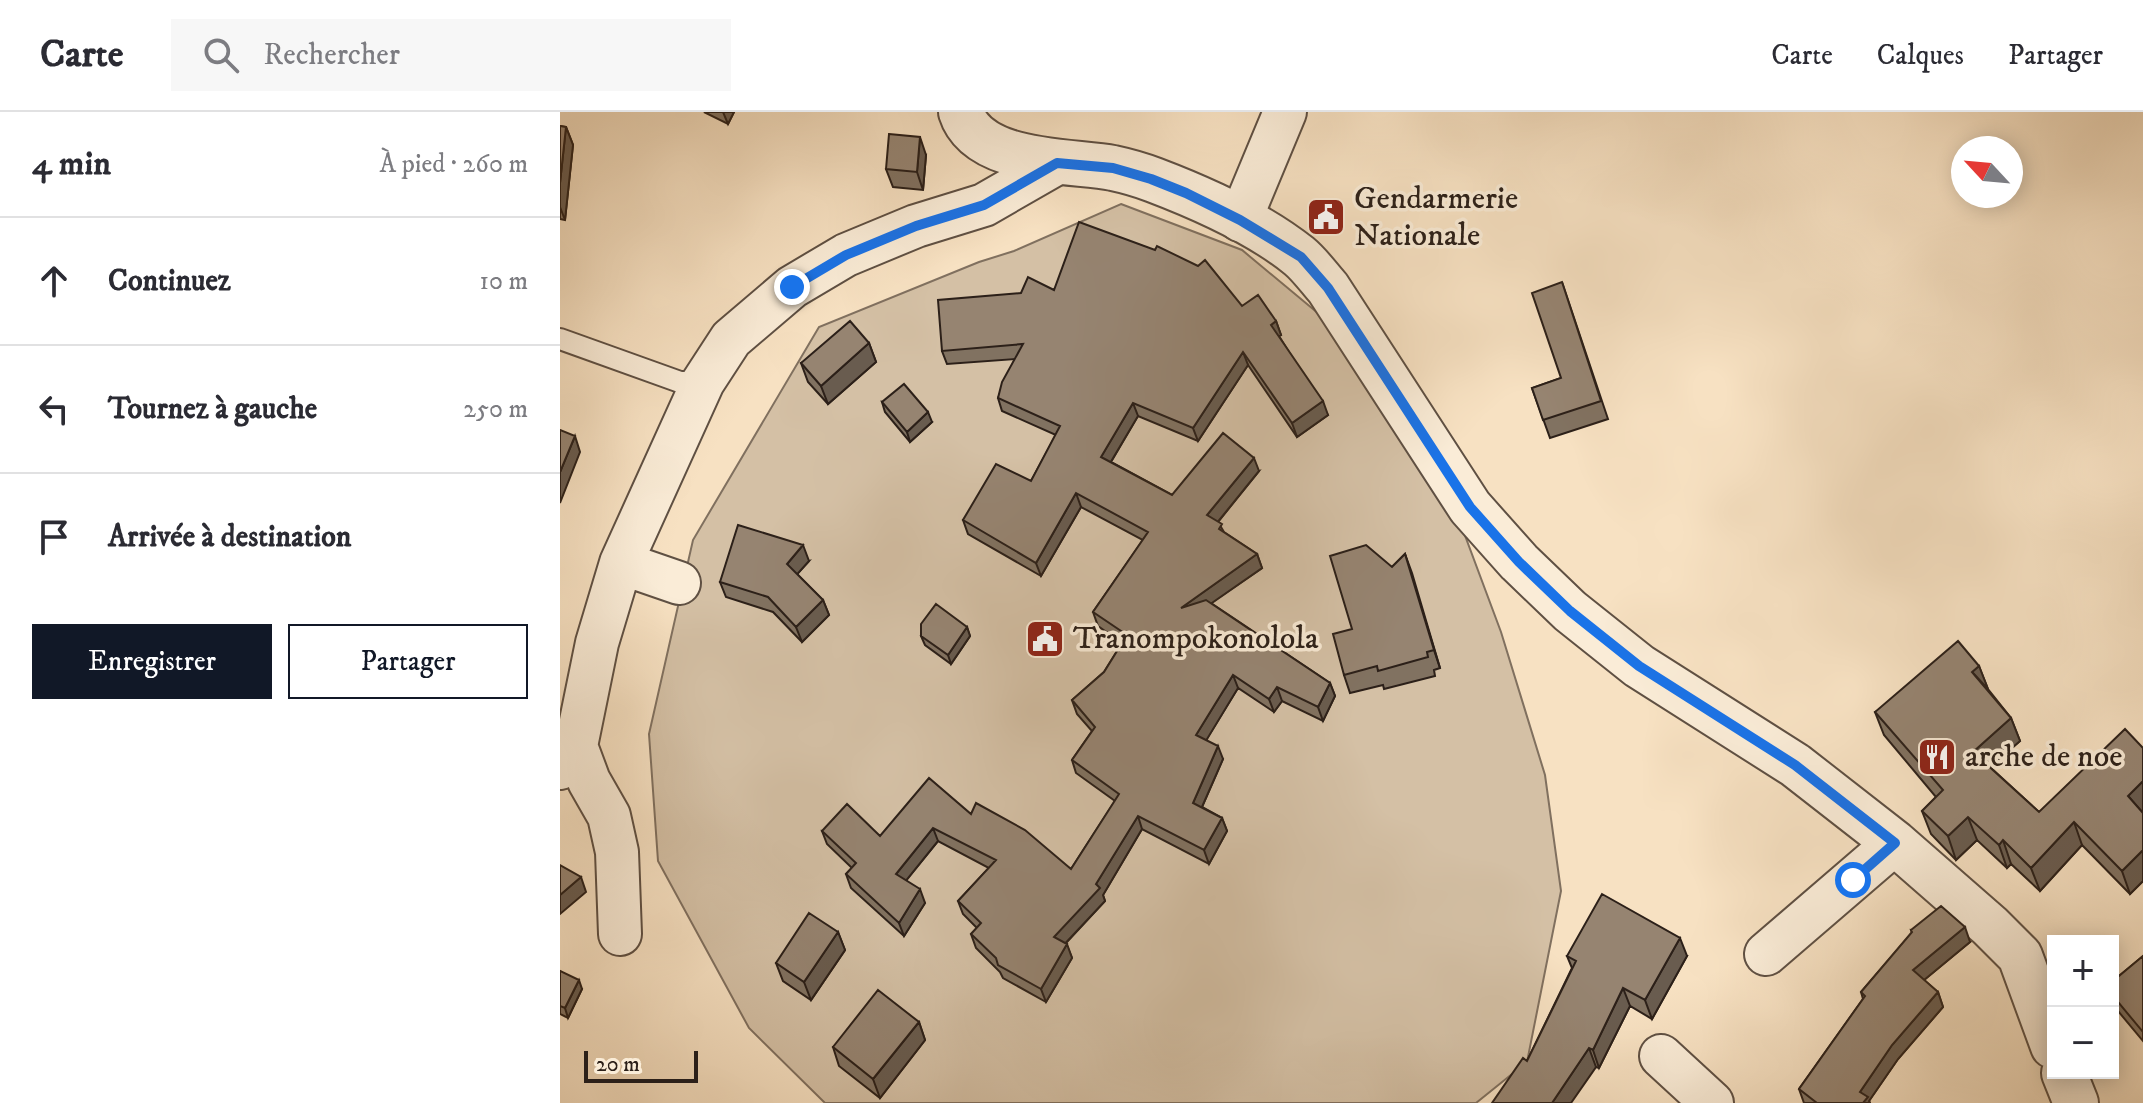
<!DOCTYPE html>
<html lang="fr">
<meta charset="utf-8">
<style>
:root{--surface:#fff;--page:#f7f7f7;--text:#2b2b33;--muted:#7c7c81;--line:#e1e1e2;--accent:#111827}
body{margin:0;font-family:"IM FELL DW Pica",serif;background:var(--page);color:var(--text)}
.controls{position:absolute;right:24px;bottom:24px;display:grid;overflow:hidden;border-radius:0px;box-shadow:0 4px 20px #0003}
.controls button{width:72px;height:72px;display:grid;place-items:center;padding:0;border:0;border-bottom:2px solid var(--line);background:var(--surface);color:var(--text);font:40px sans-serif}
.compass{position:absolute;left:1391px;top:24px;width:72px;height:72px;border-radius:50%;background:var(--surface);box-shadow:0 4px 20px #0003;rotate:296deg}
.scale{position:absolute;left:24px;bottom:20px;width:114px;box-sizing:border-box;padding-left:8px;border:4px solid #2c2019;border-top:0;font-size:22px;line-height:28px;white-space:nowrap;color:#2c2019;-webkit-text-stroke:6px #faecd7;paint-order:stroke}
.stop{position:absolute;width:24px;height:24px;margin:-18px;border:6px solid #1a73e8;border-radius:50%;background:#fff}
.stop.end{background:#1a73e8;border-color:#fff;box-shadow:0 2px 8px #0008}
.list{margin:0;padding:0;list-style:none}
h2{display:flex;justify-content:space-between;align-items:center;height:104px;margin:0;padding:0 32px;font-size:34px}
h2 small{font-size:26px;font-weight:400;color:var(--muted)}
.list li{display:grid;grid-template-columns:52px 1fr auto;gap:24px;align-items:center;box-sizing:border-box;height:128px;padding:0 32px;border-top:2px solid var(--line)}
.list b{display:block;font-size:30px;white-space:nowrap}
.list em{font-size:26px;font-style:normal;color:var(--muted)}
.actions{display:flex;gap:16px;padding:24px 32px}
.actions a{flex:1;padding:18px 0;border:2px solid var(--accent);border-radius:0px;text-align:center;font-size:28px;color:var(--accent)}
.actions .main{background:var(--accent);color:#fff}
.icon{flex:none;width:44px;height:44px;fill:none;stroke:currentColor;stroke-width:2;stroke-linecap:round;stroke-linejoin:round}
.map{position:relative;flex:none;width:1583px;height:991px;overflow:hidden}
header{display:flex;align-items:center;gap:48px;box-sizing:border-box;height:112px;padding:0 40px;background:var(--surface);border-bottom:2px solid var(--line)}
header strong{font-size:38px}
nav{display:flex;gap:44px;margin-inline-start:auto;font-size:28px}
.search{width:560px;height:72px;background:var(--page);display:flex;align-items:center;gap:20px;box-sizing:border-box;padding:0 28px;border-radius:0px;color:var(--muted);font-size:30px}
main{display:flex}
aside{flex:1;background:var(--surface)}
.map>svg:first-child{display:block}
.green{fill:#d4c0a5;stroke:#80705f;stroke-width:2}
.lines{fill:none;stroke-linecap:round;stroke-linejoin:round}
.service-casing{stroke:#5f5043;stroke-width:24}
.minor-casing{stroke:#5f5043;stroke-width:46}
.tertiary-casing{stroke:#5f5043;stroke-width:48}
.service{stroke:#faecd7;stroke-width:20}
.minor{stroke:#faecd7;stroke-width:42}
.tertiary{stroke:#faecd7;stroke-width:44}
.wall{fill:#817261;stroke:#2c2019;stroke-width:2}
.shaded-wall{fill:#695c4f;stroke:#2c2019;stroke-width:2}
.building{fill:#968471;stroke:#2c2019;stroke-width:2}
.route{stroke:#1a73e8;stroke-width:10}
.labels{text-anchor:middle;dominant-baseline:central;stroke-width:7;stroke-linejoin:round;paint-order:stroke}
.poi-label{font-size:32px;fill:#2c2019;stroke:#faecd7;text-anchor:start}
</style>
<header>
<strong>Carte</strong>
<div class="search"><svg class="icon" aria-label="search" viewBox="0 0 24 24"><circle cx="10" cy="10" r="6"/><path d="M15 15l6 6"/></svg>Rechercher</div>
<nav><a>Carte</a><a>Calques</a><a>Partager</a></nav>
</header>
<main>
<aside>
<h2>4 min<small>À pied · 260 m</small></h2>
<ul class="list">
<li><svg class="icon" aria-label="ahead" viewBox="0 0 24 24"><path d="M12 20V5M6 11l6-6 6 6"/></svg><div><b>Continuez</b></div><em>10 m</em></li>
<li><svg class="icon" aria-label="left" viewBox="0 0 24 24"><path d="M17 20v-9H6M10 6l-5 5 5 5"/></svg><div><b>Tournez à gauche</b></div><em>250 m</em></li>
<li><svg class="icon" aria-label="arrive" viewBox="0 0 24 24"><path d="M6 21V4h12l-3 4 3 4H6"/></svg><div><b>Arrivée à destination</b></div></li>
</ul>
<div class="actions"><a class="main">Enregistrer</a><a>Partager</a></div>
</aside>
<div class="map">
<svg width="1583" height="991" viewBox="0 0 1583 991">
<rect width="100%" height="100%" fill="#f7e1c2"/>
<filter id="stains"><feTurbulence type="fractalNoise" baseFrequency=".0025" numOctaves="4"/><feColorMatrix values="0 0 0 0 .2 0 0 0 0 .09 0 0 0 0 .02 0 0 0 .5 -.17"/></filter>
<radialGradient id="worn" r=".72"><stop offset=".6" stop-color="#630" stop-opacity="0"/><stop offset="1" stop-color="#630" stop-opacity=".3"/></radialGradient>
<path class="green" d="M561 92 682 138 795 232 888 378 941 520 985 663 1001 779 967 950 916 991H265L189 916 98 749 89 622 133 428 259 215 419 150 454 139Z"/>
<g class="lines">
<defs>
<path id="service" d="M0 227 120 270H143"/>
<path id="minor" d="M680 108 725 0
M61 451 119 471
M16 634 29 669 49 704 57 740 60 822
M0 656 16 634 37 531 61 451 143 270 171 227 232 175 286 143 356 114 424 93 497 51
M1206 842 1335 731
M1101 944 1152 991"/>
<path id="tertiary" d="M401 0C418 53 510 48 553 56 567 59 581 63 594 68 644 87 698 111 739 144 750 153 759 166 768 176L910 395 959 450 1010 499 1079 554 1235 653 1335 731 1430 814 1460 844 1493 934
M1504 961 1516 991"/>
</defs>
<use href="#service" class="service-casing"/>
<use href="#minor" class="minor-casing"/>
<use href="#tertiary" class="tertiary-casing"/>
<use href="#service" class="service"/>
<use href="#minor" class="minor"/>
<use href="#tertiary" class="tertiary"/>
</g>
<path class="wall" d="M144 0H174L168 12Z
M0 14 6 15 13 33 5 108 0 107Z
M366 43 363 78 333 75 326 57Z
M1002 170 1048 307 990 326 972 276 1001 266Z
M494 178 682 194 716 209 721 223 719 224 768 303 737 325 688 253 638 329 578 304 551 350 612 383 699 359 658 410 664 420 697 442 702 456 651 491 770 571 775 584 763 609 722 589 714 600 678 576 646 628 663 647 642 695 662 706 667 719 649 752 582 717 543 783 545 789 506 831 512 846 486 890 443 866 440 860 416 836 411 822 417 816 403 802 398 789 429 756 378 729 346 768 365 791 344 824 291 776 286 762 292 756 267 732 262 719 320 724 411 702 511 757 555 689 516 661 512 648 532 619 517 602 512 588 544 560 562 531 538 514 533 500 583 428 521 395 481 464 408 422 403 408 471 369 496 323 442 299 438 286 455 247 387 252 382 239 461 181Z
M309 231 316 250 268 292 248 270 241 251Z
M322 290 372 310 350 330 325 300Z
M845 442 880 556 874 558 875 564 824 577 823 573 790 581 784 563 792 517 832 455Z
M249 449 237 462 263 488 269 503 242 530 213 500 166 485 160 470Z
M407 515 410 524 391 552 365 533 361 524Z
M1419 554 1428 577 1451 606 1460 629 1430 655 1479 700 1583 636V769L1570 782 1522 733 1480 779 1451 752 1447 756 1417 728 1396 748 1371 722 1362 699 1376 685 1324 623 1315 600Z
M1351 818 1410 830 1364 868 1378 880 1383 895 1338 947 1309 989 1310 991H1244L1239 977 1303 887 1301 880 1352 821Z
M278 820 285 838 251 888 223 869 216 851Z
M1007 844H1127L1092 907 1070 894 1039 956 1036 955 967 949 1012 856Z
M1583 844V929L1553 893V869Z
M0 859 22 877 8 906 0 902Z
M359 910 365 928 320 986 279 954 273 935Z"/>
<path class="shaded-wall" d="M163 0H174L168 12Z
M6 15 13 33 5 108 0 95V71Z
M360 25 366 43 363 78 357 60Z
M716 209 721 223 716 226 711 213Z
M309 231 316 250 268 292 261 274Z
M683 240 688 253 638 329 633 316Z
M763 289 768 303 737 325 732 311Z
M573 291 578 304 546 358 541 345Z
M368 300 372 310 350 330 347 320Z
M15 324 20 340 0 391V360Z
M694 346 699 359 652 417 647 403Z
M516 381 521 395 481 464 476 451Z
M243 433 249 449 233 467 227 452Z
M697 442 702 456 626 509 621 496Z
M845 442 852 461 880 556 874 538Z
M263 488 269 503 242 530 236 515Z
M407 515 410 524 391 552 388 543Z
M1419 554 1428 577 1412 560Z
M673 563 678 576 641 637 636 623Z
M770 571 775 584 763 609 758 595Z
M717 575 722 589 714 600 709 587Z
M1451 606 1460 629 1421 663 1413 640Z
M658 634 663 647 638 704 633 691Z
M1583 669V701L1568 684Z
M578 704 582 717 543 783 545 789 499 838 494 825 536 772Z
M1408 705 1417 728 1396 748 1388 724Z
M662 706 667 719 649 752 644 738Z
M1514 710 1522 733 1480 779 1471 756Z
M373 716 378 729 341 775 336 762Z
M1443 728 1451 752 1447 756 1439 733Z
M1583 738V769L1570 782 1562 759Z
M21 765 26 780 0 802V783Z
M360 777 365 791 344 824 339 811Z
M1405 815 1410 830 1358 873 1353 858Z
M278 820 285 838 251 888 244 870Z
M1120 826 1127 844 1092 907 1085 888Z
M507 832 512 846 486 890 481 877Z
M19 868 22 877 8 906 5 896Z
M1063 876 1070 894 1039 956 1033 938Z
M1378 880 1383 895 1338 947 1309 989 1310 991H1303L1300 980 1332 933Z
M359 910 365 928 320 986 313 967Z
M1029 936 1036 955 1011 991H992Z"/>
<path class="building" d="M0 14 6 15 0 71Z
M329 22 360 25 357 60 326 57Z
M519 110 595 138 597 134 638 154 645 148 682 194 698 183 716 209 711 213 763 289 732 311 683 240 633 316 573 291 541 345 612 383 663 321 694 346 647 403 662 412 659 417 697 442 621 496 646 488 770 571 758 595 717 575 709 587 673 563 636 623 658 634 633 691 662 706 644 738 578 704 536 772 540 776 494 825 507 832 481 877 438 853 436 846 411 822 421 811 398 789 436 748 373 716 336 762 360 777 339 811 286 762 296 751 262 719 287 692 320 724 369 666 411 702 416 691 465 718 511 757 559 682 512 648 535 615 512 588 544 560 567 523 533 500 588 420 516 381 476 451 403 408 436 352 471 369 500 314 438 286 442 270 463 232 382 239 378 188 461 181 468 165 494 178Z
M1002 170 1041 289 983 308 972 276 1001 266 972 181Z
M290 209 309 231 261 274 241 251Z
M344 272 368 300 347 320 322 290Z
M0 318 15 324 0 360Z
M178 413 243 433 227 452 263 488 236 515 208 485 160 470Z
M806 433 832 455 845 442 874 538 867 540 868 545 818 559 817 554 784 563 773 522 792 517 770 444Z
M376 492 407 515 388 543 361 524V512Z
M1398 529 1419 554 1412 560 1451 606 1413 640 1479 700 1565 617 1583 636V669L1568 684 1583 701V738L1562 759 1514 710 1471 756 1443 728 1439 733 1408 705 1388 724 1362 699 1383 678 1315 600Z
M0 753 21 765 0 783Z
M1042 782 1120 826 1085 888 1063 876 1033 938 1029 936 992 991H932L963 946 967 949 1016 849 1007 844Z
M1381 794 1405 815 1353 858 1378 880 1332 933 1300 980 1308 985 1303 991H1257L1239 977 1305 884 1301 880 1352 820 1351 818Z
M249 801 278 820 244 870 216 851Z
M1583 844V920L1553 884V869Z
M0 859 19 868 5 896 0 894Z
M318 878 359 910 313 967 273 935Z"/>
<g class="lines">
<path class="route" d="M232 175 286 143 356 114 424 93 497 51 553 56 591 67 626 81 680 108 741 145 768 176 910 395 959 450 1010 499 1079 554 1235 653 1335 731 1293 768"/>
</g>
<defs>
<symbol id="civic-square" viewBox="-11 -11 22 22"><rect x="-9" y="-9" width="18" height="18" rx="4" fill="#8f2418" stroke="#faecd7"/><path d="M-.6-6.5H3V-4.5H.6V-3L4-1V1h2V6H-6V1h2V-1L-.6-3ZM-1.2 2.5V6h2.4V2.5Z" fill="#fff"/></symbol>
<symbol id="restaurant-square" viewBox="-11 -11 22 22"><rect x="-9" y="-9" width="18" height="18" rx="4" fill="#8f2418" stroke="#faecd7"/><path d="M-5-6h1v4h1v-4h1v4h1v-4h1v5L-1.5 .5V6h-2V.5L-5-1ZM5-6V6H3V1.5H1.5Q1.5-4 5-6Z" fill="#fff"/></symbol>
</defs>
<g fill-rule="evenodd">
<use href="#civic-square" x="744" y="83" width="44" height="44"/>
<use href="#civic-square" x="463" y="505" width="44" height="44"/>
<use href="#restaurant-square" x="1355" y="623" width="44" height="44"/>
</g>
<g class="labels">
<g class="poi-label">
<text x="794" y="87">Gendarmerie<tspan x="794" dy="37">Nationale</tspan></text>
<text x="513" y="527">Tranompokonolola</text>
<text x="1405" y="645">arche de noe</text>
</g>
</g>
<rect width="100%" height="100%" filter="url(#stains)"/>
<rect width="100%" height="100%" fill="url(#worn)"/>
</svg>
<div class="controls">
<button>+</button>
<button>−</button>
</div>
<svg class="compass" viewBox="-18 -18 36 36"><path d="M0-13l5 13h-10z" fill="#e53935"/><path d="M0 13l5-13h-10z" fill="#7c7c81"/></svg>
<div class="scale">20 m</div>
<div class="stop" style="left:1293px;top:768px"></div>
<div class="stop end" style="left:232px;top:175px"></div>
</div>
</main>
